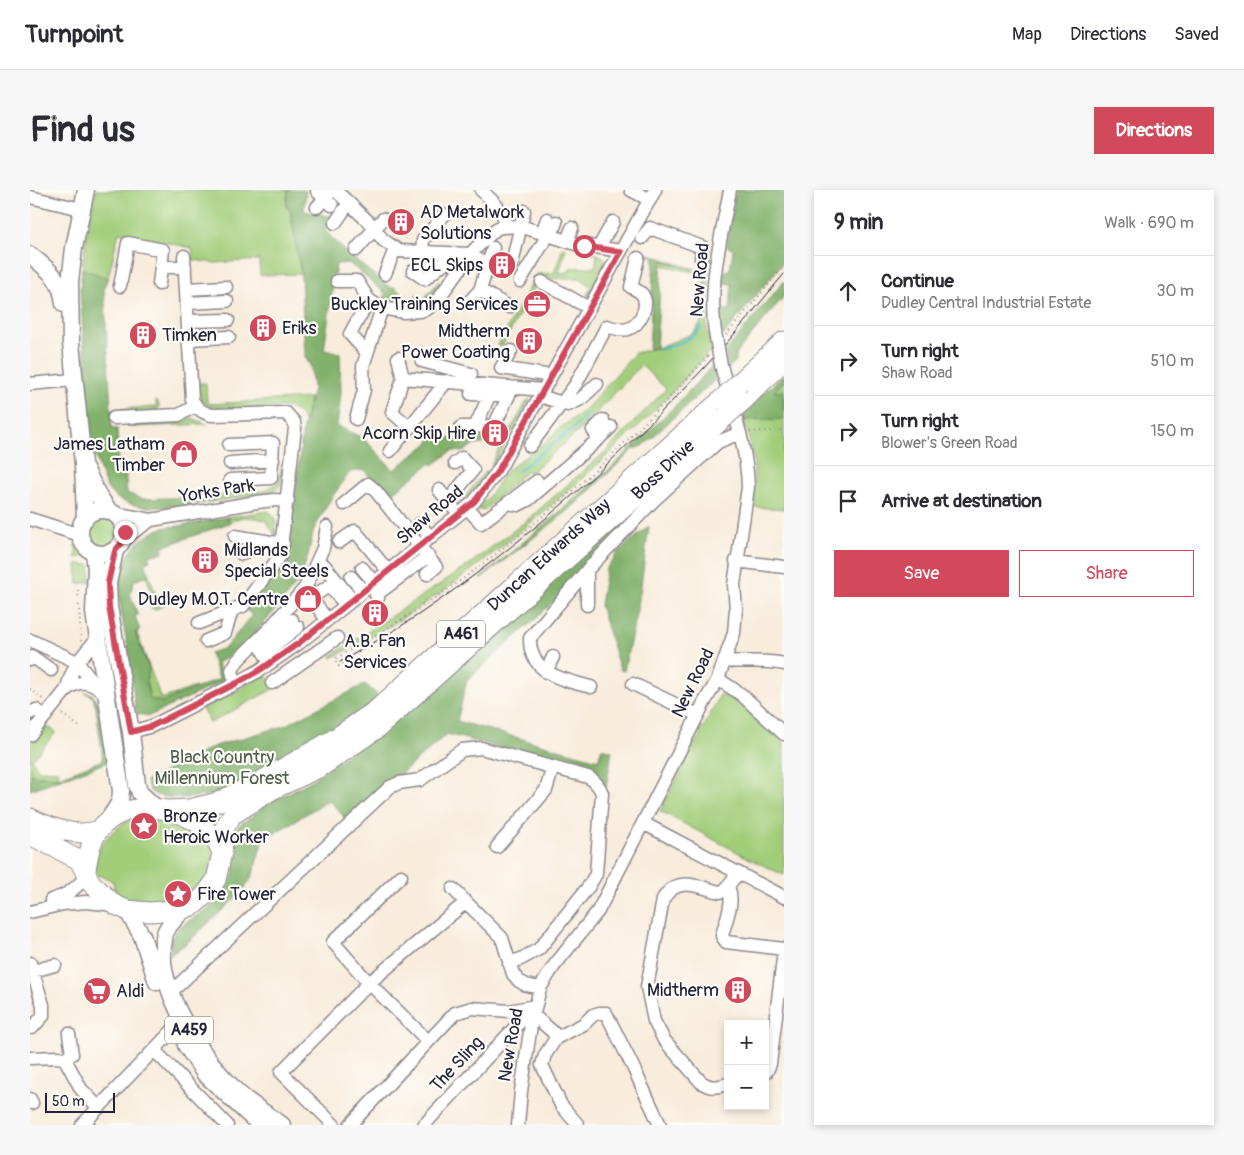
<!DOCTYPE html>
<meta charset="utf-8">
<style>
:root{--surface:#fff;--page:#f7f7f7;--text:#2b2b33;--muted:#7c7c81;--line:#e1e1e2;--accent:#d1495b}
body{margin:0;font-family:Pangolin,sans-serif;background:var(--page);color:var(--text)}
.controls{position:absolute;right:15px;bottom:15px;display:grid;overflow:hidden;border-radius:0px;box-shadow:0 2px 8px #0003}
.controls button{width:45px;height:45px;display:grid;place-items:center;padding:0;border:0;border-bottom:1px solid var(--line);background:var(--surface);color:var(--text);font:25px sans-serif}
.scale{position:absolute;left:15px;bottom:12px;width:70px;box-sizing:border-box;padding-left:5px;border:2px solid #22223b;border-top:0;font-size:14px;line-height:18px;white-space:nowrap;color:#22223b;-webkit-text-stroke:4px #fdfcf7;paint-order:stroke}
.stop{position:absolute;width:15px;height:15px;margin:-11px;border:4px solid #d1495b;border-radius:50%;background:#fff}
.stop.end{background:#d1495b;border-color:#fff;box-shadow:0 1px 5px #0008}
.list{margin:0;padding:0;list-style:none}
h2{display:flex;justify-content:space-between;align-items:center;height:65px;margin:0;padding:0 20px;font-size:21px}
h2 small{font-size:16px;font-weight:400;color:var(--muted)}
.list li{display:grid;grid-template-columns:32px 1fr auto;gap:15px;align-items:center;box-sizing:border-box;height:70px;padding:0 20px;border-top:1px solid var(--line)}
.list b{display:block;font-size:19px;white-space:nowrap}
.list p{margin:0;font-size:16px;white-space:nowrap;color:var(--muted)}
.list em{font-size:16px;font-style:normal;color:var(--muted)}
.actions{display:flex;gap:10px;padding:15px 20px}
.actions a{flex:1;padding:11px 0;border:1px solid var(--accent);border-radius:0px;text-align:center;font-size:18px;color:var(--accent)}
.actions .main{background:var(--accent);color:#fff}
.icon{flex:none;width:28px;height:28px;fill:none;stroke:currentColor;stroke-width:2;stroke-linecap:round;stroke-linejoin:round}
.map{position:relative;flex:none;width:754px;height:935px;overflow:hidden;border-radius:0px}
header{display:flex;align-items:center;gap:30px;box-sizing:border-box;height:70px;padding:0 25px;background:var(--surface);border-bottom:1px solid var(--line)}
header strong{font-size:24px}
nav{display:flex;gap:28px;margin-inline-start:auto;font-size:18px}
.intro{display:flex;align-items:center;justify-content:space-between;box-sizing:border-box;height:120px;padding:0 30px}
h1{margin:0;font-size:35px}
.button{padding:12px 22px;border-radius:0px;background:var(--accent);color:#fff;font-size:18px;font-weight:700}
main{display:flex;gap:30px;padding:0 30px}
aside{flex:1;background:var(--surface);border-radius:0px;box-shadow:0 2px 8px #0003}
.map>svg:first-child{display:block}
.green{fill:#a2ce7a;stroke:#62785a}
.forest{fill:#81b16a;stroke:#526a52}
.lines{fill:none;stroke-linecap:round;stroke-linejoin:round}
.stream{stroke:#4bb9c3;stroke-width:2.5}
.minor-casing{stroke:#8d878b;stroke-width:15}
.major-casing{stroke:#8d878b;stroke-width:19}
.highway-casing{stroke:#8d878b;stroke-width:21}
.path{stroke:#8d878b;stroke-width:2;stroke-dasharray:1 4;stroke-linecap:butt}
.minor{stroke:#fff;stroke-width:12}
.major{stroke:#fff;stroke-width:16}
.highway{stroke:#fff;stroke-width:19}
.tram{stroke:#22223b;stroke-width:1}
.minor-bridge-casing{stroke:#8d878b;stroke-width:15;stroke-linecap:butt}
.highway-bridge-casing{stroke:#8d878b;stroke-width:21;stroke-linecap:butt}
.minor-bridge{stroke:#fff;stroke-width:12}
.highway-bridge{stroke:#fff;stroke-width:19}
.route{stroke:#d1495b;stroke-width:6}
.labels{text-anchor:middle;dominant-baseline:central;stroke-width:4.5;stroke-linejoin:round;paint-order:stroke}
.shield{fill:#fdfcf7;stroke:#646373;stroke-width:1}
.shield-label{font-size:16px;font-weight:bold;fill:#22223b}
.poi-label{font-size:18px;fill:#22223b;stroke:#fdfcf7;text-anchor:start}
.street-label{font-size:18px;fill:#22223b;stroke:#fdfcf7}
.park-label{font-size:18px;fill:#4f5e51;stroke:#fdfcf7}
</style>
<header>
<strong>Turnpoint</strong>
<nav><a>Map</a><a>Directions</a><a>Saved</a></nav>
</header>
<div class="intro"><h1>Find us</h1><a class="button">Directions</a></div>
<main>
<div class="map">
<svg width="754" height="935" viewBox="0 0 754 935">
<rect width="100%" height="100%" fill="#fdfcf7"/>
<filter id="ink" filterUnits="userSpaceOnUse"><feTurbulence type="fractalNoise" baseFrequency=".02" numOctaves="2"/><feDisplacementMap in="SourceGraphic" scale="10" xChannelSelector="R" yChannelSelector="G"/><feConvolveMatrix kernelMatrix="1 2 1 2 8 2 1 2 1" color-interpolation-filters="sRGB"/></filter>
<filter id="wash" filterUnits="userSpaceOnUse"><feTurbulence type="fractalNoise" baseFrequency=".0096" numOctaves="4" result="noise"/><feDisplacementMap in="SourceGraphic" scale="20" xChannelSelector="R" yChannelSelector="G"/><feGaussianBlur stdDeviation="1.12" result="paint"/><feColorMatrix in="noise" values="0 0 0 0 0 0 0 0 0 0 0 0 0 0 0 0 0 1.4 0 .05"/><feComposite in="paint" operator="in"/></filter>
<g filter="url(#wash)">
<rect width="100%" height="100%" fill="#f8ecdb"/>
<path class="green" d="M66 0H258L256 17 260 19 271 84 230 85 229 70 185 73 163 70 162 58 89 42 78 88 52 79 58 36Z
M533 57 536 58 529 83 539 82 540 78 565 77 567 65 561 62 565 63 575 68 574 78 559 104 556 107 561 97 550 88 509 89 472 156 468 155 507 84 524 83Z
M632 71 679 82 678 97 671 98V95L675 94 673 84 631 75Z
M677 123V139L681 160C633 214 581 264 526 311 457 371 384 427 302 468L301 466 437 376 496 331 575 262 636 199 611 175 550 240 500 283 497 281 453 321 448 319 462 302 477 280 517 251 526 241 556 219 605 163 630 157 659 145 665 141Z
M754 185V319L724 317V270L712 221Z
M169 193H176L177 213 181 214 280 208 274 232 268 222 257 217 203 219 202 217C180 218 169 219 169 193Z
M500 209 499 212 463 276 461 275 475 246H477L497 211Z
M126 210 128 211 129 217 127 221 82 224V219L126 217Z
M161 228 177 234 101 237V234L153 231Z
M251 276 254 279C252 290 252 297 241 303L185 311V306L201 305V303L235 301 249 291Z
M456 280 458 284C449 296 439 306 427 315L435 307Z
M238 321C248 326 246 336 245 345L235 330C223 327 208 325 199 333L198 327Z
M57 341a16 16 0 1 1 32 0a16 16 0 1 1-32 0Z
M45 351 57 366 46 368Z
M47 374 60 375 61 392 48 394Z
M119 385 128 410 134 409V415L125 420 120 417 126 414 116 386Z
M76 428 99 565 92 567 70 429Z
M110 440 107 443 131 509 165 497 166 499 132 512 120 509 116 491 119 479 105 442Z
M236 485 243 499 180 533 172 519Z
M690 505H699L754 552V685L724 671 630 621Z
M15 538H20L26 542 2 570 9 580 28 581 29 587 0 585V554Z
M119 626 151 632 182 655 184 676 168 702 146 715 94 711 86 704 83 692 77 688 67 685C59 662 82 637 103 629 108 628 114 627 119 626Z"/>
<path class="forest" d="M258 0H276L274 21 304 27 294 39C314 62 336 79 361 98L363 96 381 111 386 105 393 110 409 91 412 94C392 119 383 122 352 110L356 104 319 73 306 74 294 160 310 163 311 203 307 236 333 248 364 280 397 254 411 238 414 248 475 246 474 250 441 256 433 262 422 261 403 275 401 273 357 308 334 280 320 282 302 307 284 339 277 369 268 392 216 455 187 473 194 491 119 526 107 524 105 518C103 502 102 485 100 469 92 421 71 369 127 340 133 337 142 337 149 336 166 333 182 330 198 327L199 333 132 357 133 362 119 366 120 370 115 372 119 385 104 391 100 404 108 425 105 426 110 440 105 443 119 479 116 491 120 509 132 512 189 489 180 463 195 458 222 425 216 420 248 382 258 362 273 238 283 199 281 177 275 167 271 84 260 19 256 18Z
M706 0H754V71L693 146 689 130 690 120H700L702 94 692 93V83L700 79 703 60 697 56Z
M613 62 662 79 632 71 626 158 619 159 624 67Z
M52 79 78 88 74 97 82 238H87L88 275H95L97 303 112 309 185 306V311C157 316 102 326 80 302 69 288 62 249 59 231L50 99Z
M754 91V106L706 164V171L698 178 695 162Z
M684 174 686 189 613 256 604 259 538 321 450 389 581 278 645 216Z
M754 185V190L744 202 754 201V229L715 230 712 221Z
M586 332 593 339 509 426 437 490 427 531 568 570 572 558 582 561 576 597C571 587 564 583 554 579L417 544 317 630 299 610 238 647 232 653 222 687 212 702 158 752 140 765 141 749 149 737 180 717 194 702 201 690 204 682 205 670 203 651 208 636 239 613 279 592 374 523C392 513 410 502 418 483Z
M619 336 609 410 594 481 590 480 570 415 576 379 588 362Z
M335 494 350 507 312 537 193 603 157 608 136 607 126 605 121 602 116 591 185 556 254 536Z
M54 502 62 504 69 515 78 572 0 600V585L29 587 73 570 66 517 63 507Z"/>
<g class="lines">
<path class="stream" d="M628 160C643 155 662 151 671 137
M488 281 541 240 558 224"/>
</g>
</g>
<g filter="url(#ink)">
<g class="lines">
<defs>
<path id="minor" d="M305 0 341 34 353 50 369 61 440 64 457 76
M451 0C463 11 472 20 477 35
M601 0 620 10
M287 1 302 15
M0 7 51 19
M287 17 303 0
M305 33 319 13
M512 43 517 29
M521 46 526 32
M612 48 620 38 672 57 671 69
M537 51 542 38
M569 57 583 32
M326 60 353 29
M392 63 393 50 414 25
M154 66 162 210C167 219 172 222 181 225L256 223 264 232 265 238 250 366 213 416 202 420 195 443 176 451
M482 74 494 21
M131 77H155
M383 81 395 89 414 73 435 71
M355 84 365 59
M307 91H327L339 110 345 114
M490 91 518 45
M512 92 559 118
M90 96 98 53 133 60 129 94
M156 99 196 97
M450 100 479 117
M439 112 450 100 463 58
M157 113 197 111
M158 131 198 130
M686 148C677 99 691 48 700 0
M159 149 199 147
M481 161 471 178 521 186
M337 163 320 144 339 110
M368 168 373 188 513 200
M392 171 441 184 437 193
M373 188 362 222 379 237
M0 194 43 190
M441 204 476 205
M510 206 538 215 551 209 567 194
M84 228 149 225 165 216
M326 229 334 200 333 176 352 118 374 122 390 121 397 119 405 113 444 60 466 39 471 37 490 36 546 54 591 61
M431 237 464 236 479 205
M445 237 460 204
M569 249 563 240 573 230
M199 255 243 253 241 288 200 290
M500 256 546 194 577 136C583 138 592 141 598 139 610 135 620 115 612 104 609 101 605 99 601 97L608 68
M360 261 417 191
M200 273 243 270
M409 300 423 317
M418 311 443 280 432 268 425 273
M478 313 488 315 498 310 564 253 581 237
M314 314 338 294 345 300 406 377 397 384
M437 318 451 333 507 291
M83 323 121 330
M0 329 50 345
M389 334 401 348
M205 346 253 354
M93 351 102 343 121 330 227 312 245 310 258 311
M309 352 325 341 358 381
M212 364 233 351
M706 371 754 377
M294 375 322 410
M332 378 344 392
M321 387 333 401
M288 403 299 396 316 415
M348 408 346 405 398 366
M557 415V380
M287 416 297 430
M169 433 202 420
M0 450 47 472 64 494
M234 463 268 437
M0 470 3 467 21 480
M695 471C715 473 734 469 754 474
M240 473 231 457 241 446 262 430
M516 482 523 467
M688 489 712 505 754 544
M207 493 203 485 202 480 208 470 239 439 275 398 293 358 297 337
M242 493 307 448
M603 494 668 525
M561 497C534 490 499 484 500 448L557 380 623 311 688 252 710 243
M37 499C41 478 53 464 67 449
M0 523 6 520 16 526
M101 542 122 536 207 493 230 480 269 453 444 312 468 281 625 0
M0 545 37 499C52 488 63 493 76 504
M613 633 754 707
M467 657 516 600 523 577
M371 686 303 752 339 793 398 851
M698 696C705 714 696 727 692 746L696 752 754 759
M423 699 472 748 483 784 489 791 496 795 510 798
M21 710C36 706 48 698 57 684
M0 722 33 714 56 712 85 715
M0 773 13 815V826L3 837 0 838
M3 781 25 775
M141 802 360 597 369 593 390 590 432 560 451 558 558 587C565 591 569 595 572 603L566 684 559 696 509 759 491 769 479 773
M503 825 523 842 526 848 515 865 512 875 531 915 548 935
M526 848 554 834 563 825 569 823H576L604 879 630 935
M124 860 197 935
M0 868 29 867 35 869 51 899 69 918
M35 869 42 864 39 844
M735 881H737L740 874 754 761
M698 894C687 897 681 899 671 892L634 850 624 831 617 797 633 709C647 685 668 697 690 702L694 701 708 683
M0 909 2 913
M52 935 146 837
M304 935 251 882 339 793 436 712
M320 935 425 823 442 818 479 821 505 816
M394 935 503 818
M488 935 491 901 501 835 510 798 524 776 568 721 674 513 688 489 704 443 706 419 704 395 718 297C717 255 701 215 691 175"/>
<path id="major" d="M0 65C18 79 32 89 34 114
M55 278 68 305 79 321
M50 342a22 22 0 1 1 44 0a22 22 0 1 1-44 0Z
M55 329 53 274 41 153 40 92 44 58 56 0
M85 361 78 393 79 417 101 542 107 595 110 603 125 617
M64 363 66 379 64 422 91 601 90 612 77 632
M154 719C148 725 141 732 137 739 135 742 134 747 134 750 124 798 173 869 206 901 219 914 237 924 252 935
M97 720 112 746 127 792
M156 855 175 884 230 935"/>
<path id="highway" d="M710 192 754 151
M713 211 754 170
M136 620 159 619 188 612 229 592 304 549 346 520 691 210
M0 628C21 638 47 648 69 640
M0 645 49 670 61 693 85 715 97 720 120 722 154 719 164 715 175 705 186 690 192 663 194 639 202 625 242 600 291 577 348 538 695 227
M56 680C58 667 60 652 69 640 98 604 159 616 185 649 188 653 190 658 192 663"/>
</defs>
<use href="#minor" class="minor-casing"/>
<use href="#major" class="major-casing"/>
<use href="#highway" class="highway-casing"/>
<path class="path" d="M696 145 754 76
M720 242 754 240
M48 400 51 451
M351 452 356 450
M318 471 309 476 305 469C349 443 393 418 434 388 522 323 605 248 678 166
M0 499 12 508 11 510
M32 524 50 537"/>
<use href="#minor" class="minor"/>
<use href="#major" class="major"/>
<use href="#highway" class="highway"/>
<path class="tram" d="M310 472C336 457 363 442 388 425 492 355 587 270 673 179 702 149 727 116 754 84"/>
<defs>
<path id="minor-bridge" d="M686 148 691 175"/>
<path id="highway-bridge" d="M691 210 710 192
M695 227 713 211"/>
</defs>
<use href="#minor-bridge" class="minor-bridge-casing"/>
<use href="#highway-bridge" class="highway-bridge-casing"/>
<use href="#minor-bridge" class="minor-bridge"/>
<use href="#highway-bridge" class="highway-bridge"/>
</g>
</g>
<g class="lines" filter="url(#ink)">
<path class="route" d="M95 342 91 354 85 361 78 393 79 417 101 542 122 536 207 493 230 480 269 453 444 312 468 281 591 62 554 56"/>
</g>
<defs>
<symbol id="building-disc" viewBox="-11 -11 22 22"><circle r="9.5" fill="#d1495b" stroke="#fdfcf7"/><path d="M-4-6H4V6H1V3H-1V6H-4ZM-2.5-4.3h1.7v1.8h-1.7ZM.8-4.3h1.7v1.8H.8ZM-2.5-1h1.7V.8h-1.7ZM.8-1h1.7V.8H.8Z" fill="#fff"/></symbol>
<symbol id="office-disc" viewBox="-11 -11 22 22"><circle r="9.5" fill="#d1495b" stroke="#fdfcf7"/><path d="M-6-3h4V-5.5h4V-3h4V5H-6ZM-1-4.5V-3h2v-1.5ZM-6 0V1H6V0Z" fill="#fff"/></symbol>
<symbol id="shop-disc" viewBox="-11 -11 22 22"><circle r="9.5" fill="#d1495b" stroke="#fdfcf7"/><path d="M-5-2.5h2.3a2.7 3.5 0 0 1 5.4 0H5L5.5 6h-11ZM-1.5-2.5h3a1.5 2.3 0 0 0-3 0Z" fill="#fff"/></symbol>
<symbol id="sight-disc" viewBox="-11 -11 22 22"><circle r="9.5" fill="#d1495b" stroke="#fdfcf7"/><path d="M0-6L1.8-2.2L6-1.7L2.9 1.2L3.7 5.4L0 3.3L-3.7 5.4L-2.9 1.2L-6-1.7L-1.8-2.2Z" fill="#fff"/></symbol>
<symbol id="supermarket-disc" viewBox="-11 -11 22 22"><circle r="9.5" fill="#d1495b" stroke="#fdfcf7"/><path d="M-6-5.5h2.5l.6 2H6L4.5 2H-2.5L-4.4-4H-6ZM-1.5 3.2a1.3 1.3 0 1 0 .1 0ZM3 3.2a1.3 1.3 0 1 0 .1 0Z" fill="#fff"/></symbol>
</defs>
<g fill-rule="evenodd">
<use href="#building-disc" x="355" y="16" width="32" height="32"/>
<use href="#building-disc" x="456" y="59" width="32" height="32"/>
<use href="#office-disc" x="491" y="98" width="32" height="32"/>
<use href="#building-disc" x="217" y="122" width="32" height="32"/>
<use href="#building-disc" x="97" y="129" width="32" height="32"/>
<use href="#building-disc" x="483" y="135" width="32" height="32"/>
<use href="#building-disc" x="449" y="227" width="32" height="32"/>
<use href="#shop-disc" x="138" y="248" width="32" height="32"/>
<use href="#building-disc" x="159" y="354" width="32" height="32"/>
<use href="#shop-disc" x="262" y="393" width="32" height="32"/>
<use href="#building-disc" x="329" y="407" width="32" height="32"/>
<use href="#sight-disc" x="98" y="620" width="32" height="32"/>
<use href="#sight-disc" x="132" y="688" width="32" height="32"/>
<use href="#building-disc" x="692" y="784" width="32" height="32"/>
<use href="#supermarket-disc" x="51" y="785" width="32" height="32"/>
</g>
<g class="labels">
<g class="shield">
<rect x="407" y="430.5" width="48" height="27" rx="4"/>
<rect x="135" y="826.5" width="48" height="27" rx="4"/>
</g>
<g class="shield-label">
<text x="431" y="444">A461</text>
<text x="159" y="840">A459</text>
</g>
<g class="poi-label">
<text x="390" y="22">AD Metalwork<tspan x="390" dy="21">Solutions</tspan></text>
<text x="453" y="75" text-anchor="end">ECL Skips</text>
<text x="488" y="114" text-anchor="end">Buckley Training Services</text>
<text x="252" y="138">Eriks</text>
<text x="480" y="141" text-anchor="end">Midtherm<tspan x="480" dy="21">Power Coating</tspan></text>
<text x="132" y="145">Timken</text>
<text x="446" y="243" text-anchor="end">Acorn Skip Hire</text>
<text x="135" y="254" text-anchor="end">James Latham<tspan x="135" dy="21">Timber</tspan></text>
<text x="194" y="360">Midlands<tspan x="194" dy="21">Special Steels</tspan></text>
<text x="259" y="409" text-anchor="end">Dudley M.O.T. Centre</text>
<text x="345" y="451" text-anchor="middle">A.B. Fan<tspan x="345" dy="21">Services</tspan></text>
<text x="133" y="626">Bronze<tspan x="133" dy="21">Heroic Worker</tspan></text>
<text x="167" y="704">Fire Tower</text>
<text x="689" y="800" text-anchor="end">Midtherm</text>
<text x="86" y="801">Aldi</text>
</g>
<g class="street-label">
<text transform="translate(670 90) rotate(-85)">New Road</text>
<text transform="translate(633 280) rotate(-43)">Boss Drive</text>
<text transform="translate(187 301) rotate(-9)">Yorks Park</text>
<text transform="translate(400 325) rotate(-40)">Shaw Road</text>
<text transform="translate(519 365) rotate(-42)">Duncan Edwards Way</text>
<text transform="translate(663 493) rotate(-64)">New Road</text>
<text transform="translate(481 855) rotate(-80)">New Road</text>
<text transform="translate(427 874) rotate(-47)">The Sling</text>
</g>
<g class="park-label">
<text x="192" y="567">Black Country<tspan x="192" dy="21">Millennium Forest</tspan></text>
</g>
</g>
</svg>
<div class="controls">
<button>+</button>
<button>−</button>
</div>
<div class="scale">50 m</div>
<div class="stop" style="left:554px;top:56px"></div>
<div class="stop end" style="left:95px;top:342px"></div>
</div>
<aside>
<h2>9 min<small>Walk · 690 m</small></h2>
<ul class="list">
<li><svg class="icon" aria-label="ahead" viewBox="0 0 24 24"><path d="M12 20V5M6 11l6-6 6 6"/></svg><div><b>Continue</b><p>Dudley Central Industrial Estate</p></div><em>30 m</em></li>
<li><svg class="icon" aria-label="right" viewBox="0 0 24 24"><path d="M7 20v-9h11M14 6l5 5-5 5"/></svg><div><b>Turn right</b><p>Shaw Road</p></div><em>510 m</em></li>
<li><svg class="icon" aria-label="right" viewBox="0 0 24 24"><path d="M7 20v-9h11M14 6l5 5-5 5"/></svg><div><b>Turn right</b><p>Blower's Green Road</p></div><em>150 m</em></li>
<li><svg class="icon" aria-label="arrive" viewBox="0 0 24 24"><path d="M6 21V4h12l-3 4 3 4H6"/></svg><div><b>Arrive at destination</b></div></li>
</ul>
<div class="actions"><a class="main">Save</a><a>Share</a></div>
</aside>
</main>
